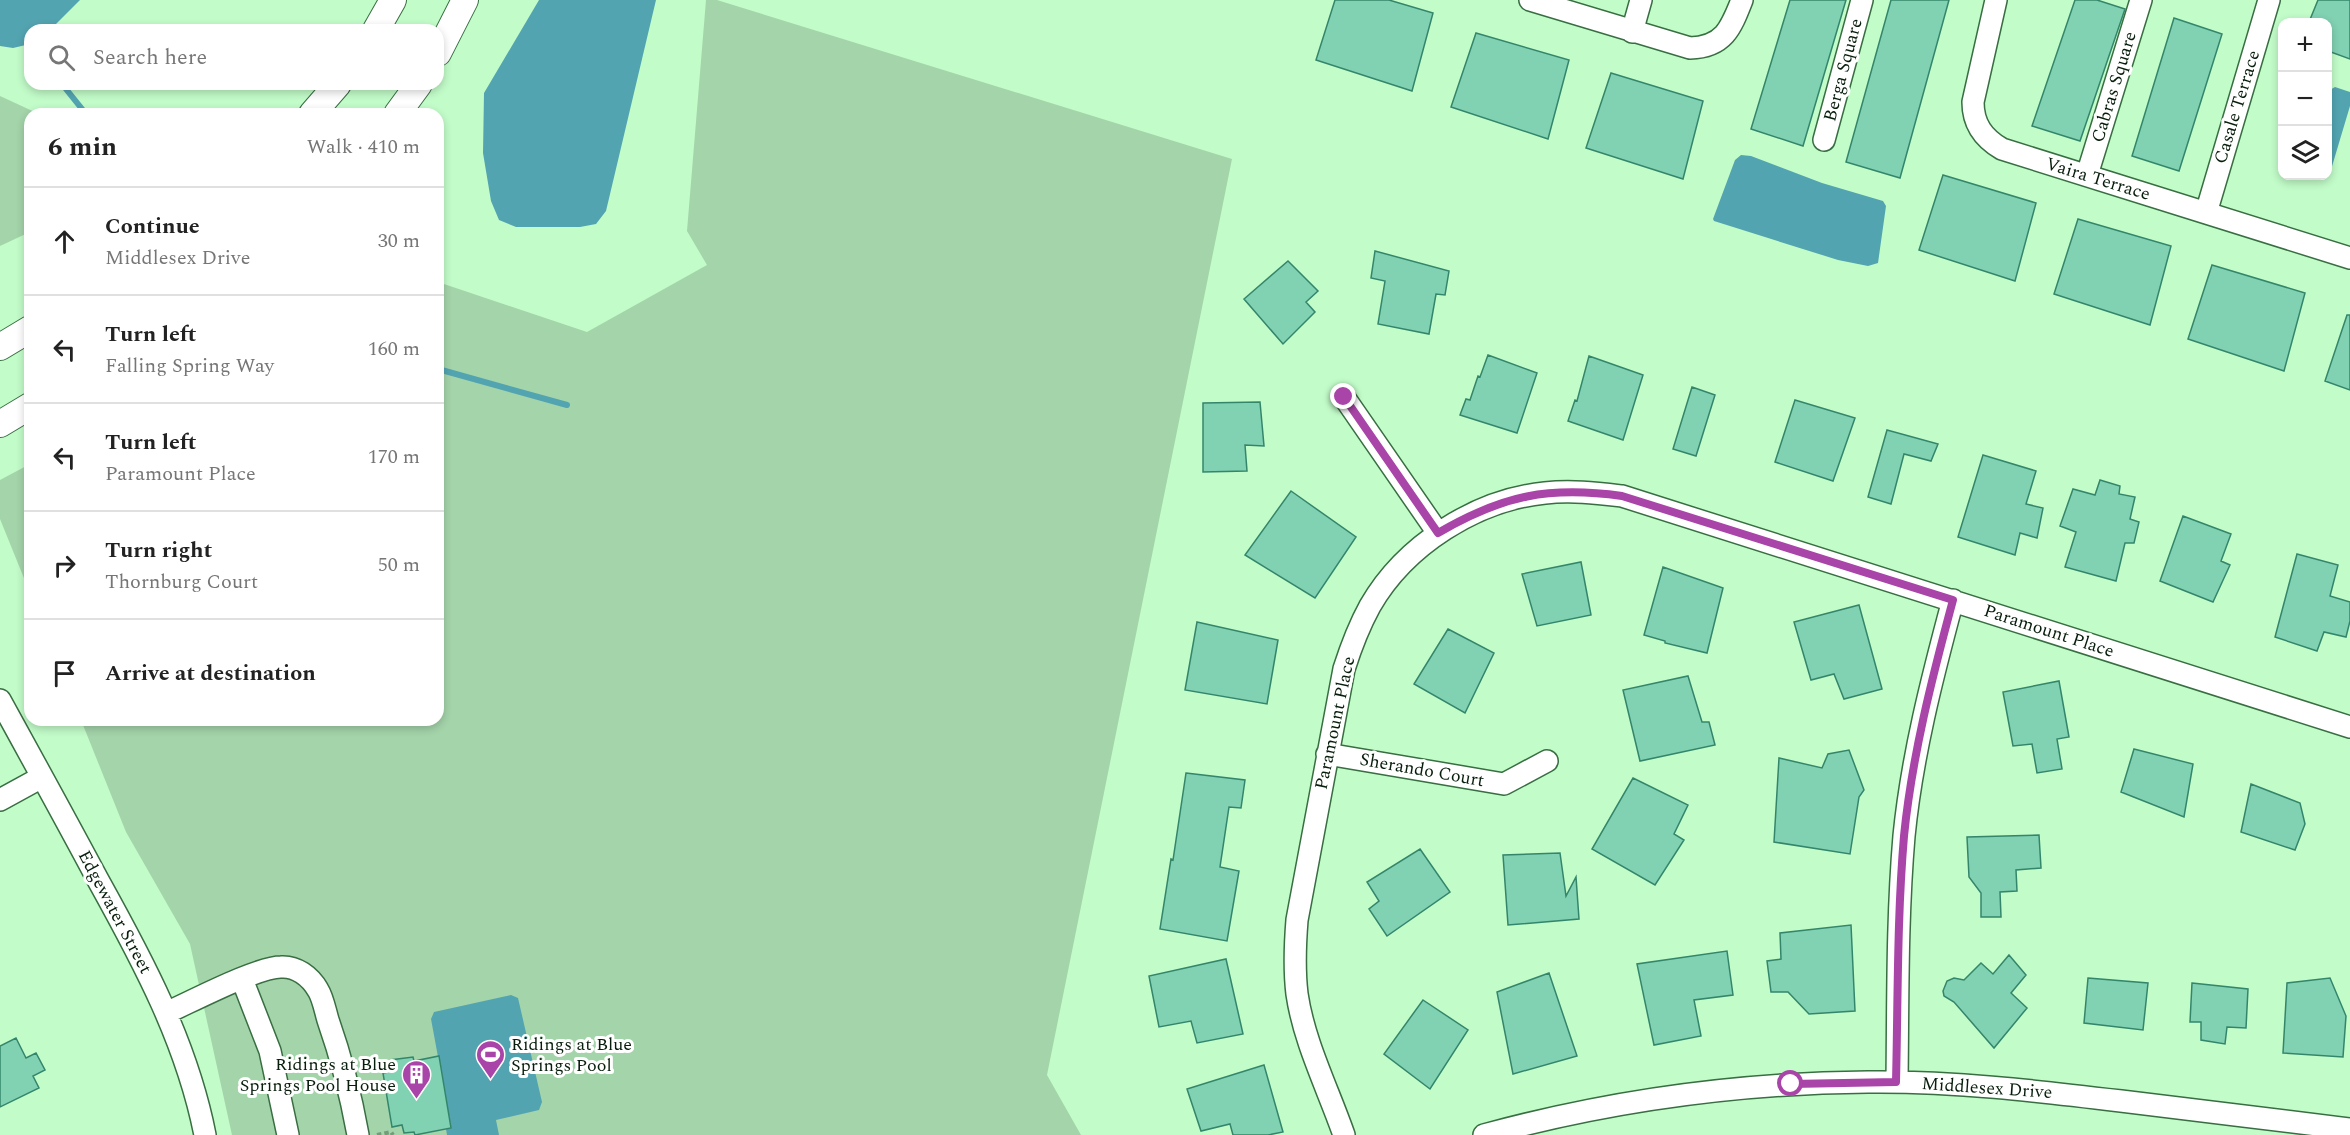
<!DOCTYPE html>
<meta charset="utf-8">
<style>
:root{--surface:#fff;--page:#f6f6f6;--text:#222;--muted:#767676;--line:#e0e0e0}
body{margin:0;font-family:Spectral,serif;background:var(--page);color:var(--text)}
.controls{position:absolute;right:18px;top:18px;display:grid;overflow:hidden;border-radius:12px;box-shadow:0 3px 9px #0003}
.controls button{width:54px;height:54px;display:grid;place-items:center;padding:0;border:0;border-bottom:2px solid var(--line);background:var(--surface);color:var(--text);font:30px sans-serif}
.stop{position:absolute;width:18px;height:18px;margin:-14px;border:4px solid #a944a8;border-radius:50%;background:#fff}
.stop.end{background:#a944a8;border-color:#fff;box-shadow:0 2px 6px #0008}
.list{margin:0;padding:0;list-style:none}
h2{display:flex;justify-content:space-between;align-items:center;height:78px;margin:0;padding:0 24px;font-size:26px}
h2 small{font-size:20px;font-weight:400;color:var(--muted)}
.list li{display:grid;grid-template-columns:39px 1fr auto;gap:18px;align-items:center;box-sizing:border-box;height:108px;padding:0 24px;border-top:2px solid var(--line)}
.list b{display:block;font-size:22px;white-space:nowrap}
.list p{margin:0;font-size:20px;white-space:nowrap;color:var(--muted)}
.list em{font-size:20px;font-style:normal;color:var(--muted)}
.icon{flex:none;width:33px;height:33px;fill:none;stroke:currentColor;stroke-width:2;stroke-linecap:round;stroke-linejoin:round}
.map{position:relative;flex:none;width:2350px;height:1135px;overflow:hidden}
.search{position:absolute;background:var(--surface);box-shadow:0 3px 9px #0003;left:24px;top:24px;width:420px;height:66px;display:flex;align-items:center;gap:15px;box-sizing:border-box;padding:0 21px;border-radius:18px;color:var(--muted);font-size:22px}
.panel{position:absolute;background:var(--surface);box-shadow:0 3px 9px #0003;left:24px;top:108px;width:420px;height:618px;border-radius:18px}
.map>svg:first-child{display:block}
.green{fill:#a4d4aa}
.water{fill:#53a4b1}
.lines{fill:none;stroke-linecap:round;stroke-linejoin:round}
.stream{stroke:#53a4b1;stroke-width:6}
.building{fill:#81d1b3;stroke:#34866b;stroke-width:1.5}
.minor-casing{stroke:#386e42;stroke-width:24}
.major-casing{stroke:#386e42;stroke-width:28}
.path{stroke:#739d78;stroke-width:4;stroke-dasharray:4.5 3;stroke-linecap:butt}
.minor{stroke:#fff;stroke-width:21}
.major{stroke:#fff;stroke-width:26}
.route{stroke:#a944a8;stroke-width:8}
.labels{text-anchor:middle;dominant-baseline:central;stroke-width:6;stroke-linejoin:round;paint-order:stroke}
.street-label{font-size:18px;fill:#081e0c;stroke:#fff}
.poi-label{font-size:18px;fill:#081e0c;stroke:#fff;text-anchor:start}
</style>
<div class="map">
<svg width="2350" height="1135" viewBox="0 0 2350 1135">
<rect width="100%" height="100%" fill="#c2fcc9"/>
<path class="green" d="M706 0H717L1232 159 1047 1075 1081 1135H232L190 944 126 832 81 720H438V282L587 332 707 265 687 231Z
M0 96 39 114H30V232L0 246Z
M30 464V593L0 519V480Z"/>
<path class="water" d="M0 0H80L50 30H30V44L13 48 0 46Z
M539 0H656L606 211 596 224 580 227H516L499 220 491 201 483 153 484 93Z
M2335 87 2350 92V106L2330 173 2328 172V91Z
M1741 155 1751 156 1822 183 1883 201 1886 206 1878 263 1868 266 1838 260 1714 221 1713 219 1735 160Z
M511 995 518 998 542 1102 539 1110 496 1120 499 1135H447L446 1129 451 1127 431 1019 434 1012Z"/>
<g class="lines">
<path class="stream" d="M62 84 86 114
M438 369 567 405"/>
</g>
<path class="building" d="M1335 0H1389L1433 13 1412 91 1316 60Z
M1790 0H1846L1803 146 1751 129Z
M1891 0H1949L1900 178 1846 162Z
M2075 0H2097L2125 9 2080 141 2032 126Z
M2318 0H2350V59L2328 51V22H2309Z
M2174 18 2222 34 2179 171 2132 156Z
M1476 33 1569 60 1548 139 1451 107Z
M1611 73 1703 101 1683 179 1586 148Z
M1943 175 2036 203 2015 281 1919 250Z
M2078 219 2171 246 2150 325 2054 294Z
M1375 251 1449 271 1445 295 1436 294 1429 334 1378 324 1385 281 1371 278Z
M1288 261 1318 291 1306 302 1315 312 1283 344 1244 299Z
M2212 265 2305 293 2284 371 2188 339Z
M2347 315H2350V390L2325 381Z
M1488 355 1537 373 1517 433 1460 415 1466 399 1470 400 1478 376 1480 377Z
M1589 356 1643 375 1623 440 1568 421 1575 400 1577 401Z
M1692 387 1715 395 1696 456 1673 449Z
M1795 400 1855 418 1833 481 1775 462Z
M1260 402 1264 446 1245 445 1247 471 1203 472V403Z
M1887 430 1938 444 1931 461 1904 454 1891 504 1868 497Z
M1983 455 2036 471 2026 504 2043 508 2037 538 2020 533 2015 555 1958 537Z
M2100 480 2120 486 2119 494 2135 497 2130 519 2139 522 2134 543H2125L2116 581 2065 567 2076 532 2060 526 2073 489 2095 495Z
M1291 491 1356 537 1315 598 1245 555Z
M2183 516 2231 534 2221 561 2230 565 2213 602 2160 581Z
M2297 554 2338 565 2330 596 2350 602V621L2346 637 2324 632 2317 651 2275 637Z
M1581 562 1591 615 1537 626 1522 574Z
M1663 567 1723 588 1707 653 1665 643V641L1644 635Z
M1859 605 1882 689 1844 699 1834 674 1811 680 1794 622Z
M1197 622 1278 640 1267 704 1185 690Z
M1448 629 1494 653 1465 713 1414 684Z
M1688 676 1702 722H1709L1715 745 1640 761 1623 690Z
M2059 681 2069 737 2057 739 2062 769 2037 773 2032 744 2013 746 2003 692Z
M2134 749 2193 764 2184 817 2121 792Z
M1849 750 1864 790 1859 797 1850 854 1774 842 1779 758 1822 768 1828 754Z
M1186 773 1245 780 1241 808 1229 807 1220 867 1239 871 1227 941 1160 929 1171 859 1173 860Z
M1633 778 1688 805 1674 834 1684 840 1655 885 1592 849Z
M2251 784 2300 803 2305 824 2295 850 2241 832Z
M2039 835 2041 868 2016 870 2017 891 2000 892 2001 917H1981V893L1969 877 1967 837Z
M1420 849 1450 892 1387 936 1369 909 1379 901 1367 882Z
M1560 853 1566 896 1576 877 1579 919 1508 925 1503 855Z
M1851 925 1855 1011 1809 1014 1788 992H1771L1767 961 1781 959 1780 933Z
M1727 951 1733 995 1694 1000 1701 1036 1654 1045 1637 964Z
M2009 955 2026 975 2011 993 2027 1008 1994 1048 1954 1002 1944 996 1943 991 1947 981 1954 978 1964 980 1981 963 1993 974Z
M1226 959 1243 1034 1197 1043 1191 1021 1159 1027 1149 976Z
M1549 973 1577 1056 1513 1074 1497 992Z
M2088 978 2148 983 2143 1030 2084 1023Z
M2330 978 2346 1016 2343 1057 2283 1053 2287 983Z
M2192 983 2248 989 2246 1028 2227 1027 2225 1044 2201 1040V1022H2190Z
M1423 1000 1468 1030 1430 1089 1384 1054Z
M16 1038 26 1058 36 1053 45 1070 33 1076 39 1088 0 1107V1046Z
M439 1056 451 1128 415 1135 414 1132 404 1133 402 1125 392 1127 383 1073 389 1072 388 1069 392 1068 390 1060 413 1057 414 1061Z
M1264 1065 1283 1132 1268 1135H1233L1230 1124 1201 1131 1187 1089Z"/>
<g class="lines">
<defs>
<path id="minor" d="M1530 0 1690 48C1724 47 1731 28 1742 0
M1996 0 1973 102C1973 124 1983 138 2002 149L2350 258
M1632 32 1641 0
M1824 140 1862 0
M2087 175 2141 0
M2206 213 2269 0
M1344 397 1438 533
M0 700C33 760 66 820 98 880 143 961 187 1043 205 1135
M1327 754 1504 784 1547 761
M0 800 42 777
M242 979 270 1051 288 1135
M166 1013C191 1002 257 967 281 967 296 966 310 976 318 990 323 998 325 1010 328 1020 341 1057 351 1096 358 1135
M1897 1082C1898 1000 1897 918 1904 836 1912 756 1932 678 1953 600
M1344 1135C1328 1089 1304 1042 1297 994 1294 969 1295 945 1297 920L1344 669C1351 647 1359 626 1370 606 1405 545 1476 500 1545 493 1571 490 1596 493 1622 496L2350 727
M1484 1135C1609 1101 1738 1083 1868 1082 1953 1081 2037 1091 2121 1101 2197 1110 2274 1120 2350 1129"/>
<path id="major" d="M376 30 393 0
M438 53 465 0
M312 114 338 84
M397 114 419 84
M0 347 30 329
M0 424 30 406"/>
</defs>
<use href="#minor" class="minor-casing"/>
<use href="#major" class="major-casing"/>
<path class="path" d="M377 1135 391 1132 393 1135"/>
<use href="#minor" class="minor"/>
<use href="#major" class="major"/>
</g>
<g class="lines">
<path class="route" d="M1344 397 1438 533C1503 495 1549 486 1622 496L1953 600C1932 678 1912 756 1904 836 1897 918 1898 1000 1896 1082L1791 1084"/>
</g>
<defs>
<symbol id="stadium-pin" viewBox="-11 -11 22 30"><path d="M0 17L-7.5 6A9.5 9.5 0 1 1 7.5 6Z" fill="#a944a8" stroke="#fff"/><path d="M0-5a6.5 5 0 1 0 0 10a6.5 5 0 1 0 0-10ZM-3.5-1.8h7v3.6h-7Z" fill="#fff"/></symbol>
<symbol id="building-pin" viewBox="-11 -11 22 30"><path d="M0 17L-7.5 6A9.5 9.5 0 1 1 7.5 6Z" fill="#a944a8" stroke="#fff"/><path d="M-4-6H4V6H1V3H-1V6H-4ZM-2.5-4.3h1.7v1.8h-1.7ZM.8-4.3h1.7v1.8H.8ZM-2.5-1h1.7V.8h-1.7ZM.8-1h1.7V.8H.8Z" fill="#fff"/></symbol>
</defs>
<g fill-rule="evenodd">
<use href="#stadium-pin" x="474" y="1038" width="33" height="45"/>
<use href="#building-pin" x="400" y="1058" width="33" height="45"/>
</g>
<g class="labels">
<g class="street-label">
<text transform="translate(1843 70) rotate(-75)">Berga Square</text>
<text transform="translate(2114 87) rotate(-73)">Cabras Square</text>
<text transform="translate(2237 107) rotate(-73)">Casale Terrace</text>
<text transform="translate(2098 179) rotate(17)">Vaira Terrace</text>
<text transform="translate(2049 631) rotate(18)">Paramount Place</text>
<text transform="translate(1335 723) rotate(-78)">Paramount Place</text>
<text transform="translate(1422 770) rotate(10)">Sherando Court</text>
<text transform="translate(115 912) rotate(62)">Edgewater Street</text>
<text transform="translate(1987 1088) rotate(4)">Middlesex Drive</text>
</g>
<g class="poi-label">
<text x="511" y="1044">Ridings at Blue<tspan x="511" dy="21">Springs Pool</tspan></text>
<text x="396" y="1064" text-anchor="end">Ridings at Blue<tspan x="396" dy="21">Springs Pool House</tspan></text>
</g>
</g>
</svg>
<div class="controls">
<button>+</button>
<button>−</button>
<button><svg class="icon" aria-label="layers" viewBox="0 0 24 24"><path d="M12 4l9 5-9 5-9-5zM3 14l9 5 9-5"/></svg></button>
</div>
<div class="stop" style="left:1791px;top:1084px"></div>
<div class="stop end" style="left:1344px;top:397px"></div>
<div class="search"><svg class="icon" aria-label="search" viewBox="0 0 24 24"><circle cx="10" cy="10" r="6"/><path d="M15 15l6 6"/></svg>Search here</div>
<section class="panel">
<h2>6 min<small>Walk · 410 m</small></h2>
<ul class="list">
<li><svg class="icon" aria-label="ahead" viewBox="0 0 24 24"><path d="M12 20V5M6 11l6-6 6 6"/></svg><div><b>Continue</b><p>Middlesex Drive</p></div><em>30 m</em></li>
<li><svg class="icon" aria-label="left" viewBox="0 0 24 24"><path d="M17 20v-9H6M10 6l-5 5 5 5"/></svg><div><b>Turn left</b><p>Falling Spring Way</p></div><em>160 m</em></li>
<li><svg class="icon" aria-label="left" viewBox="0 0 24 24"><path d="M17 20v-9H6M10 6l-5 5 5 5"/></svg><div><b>Turn left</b><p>Paramount Place</p></div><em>170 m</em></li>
<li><svg class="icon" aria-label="right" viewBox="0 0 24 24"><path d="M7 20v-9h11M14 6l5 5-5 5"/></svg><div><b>Turn right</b><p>Thornburg Court</p></div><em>50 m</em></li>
<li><svg class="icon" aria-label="arrive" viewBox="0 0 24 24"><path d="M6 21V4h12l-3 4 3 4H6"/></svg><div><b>Arrive at destination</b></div></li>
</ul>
</section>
</div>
